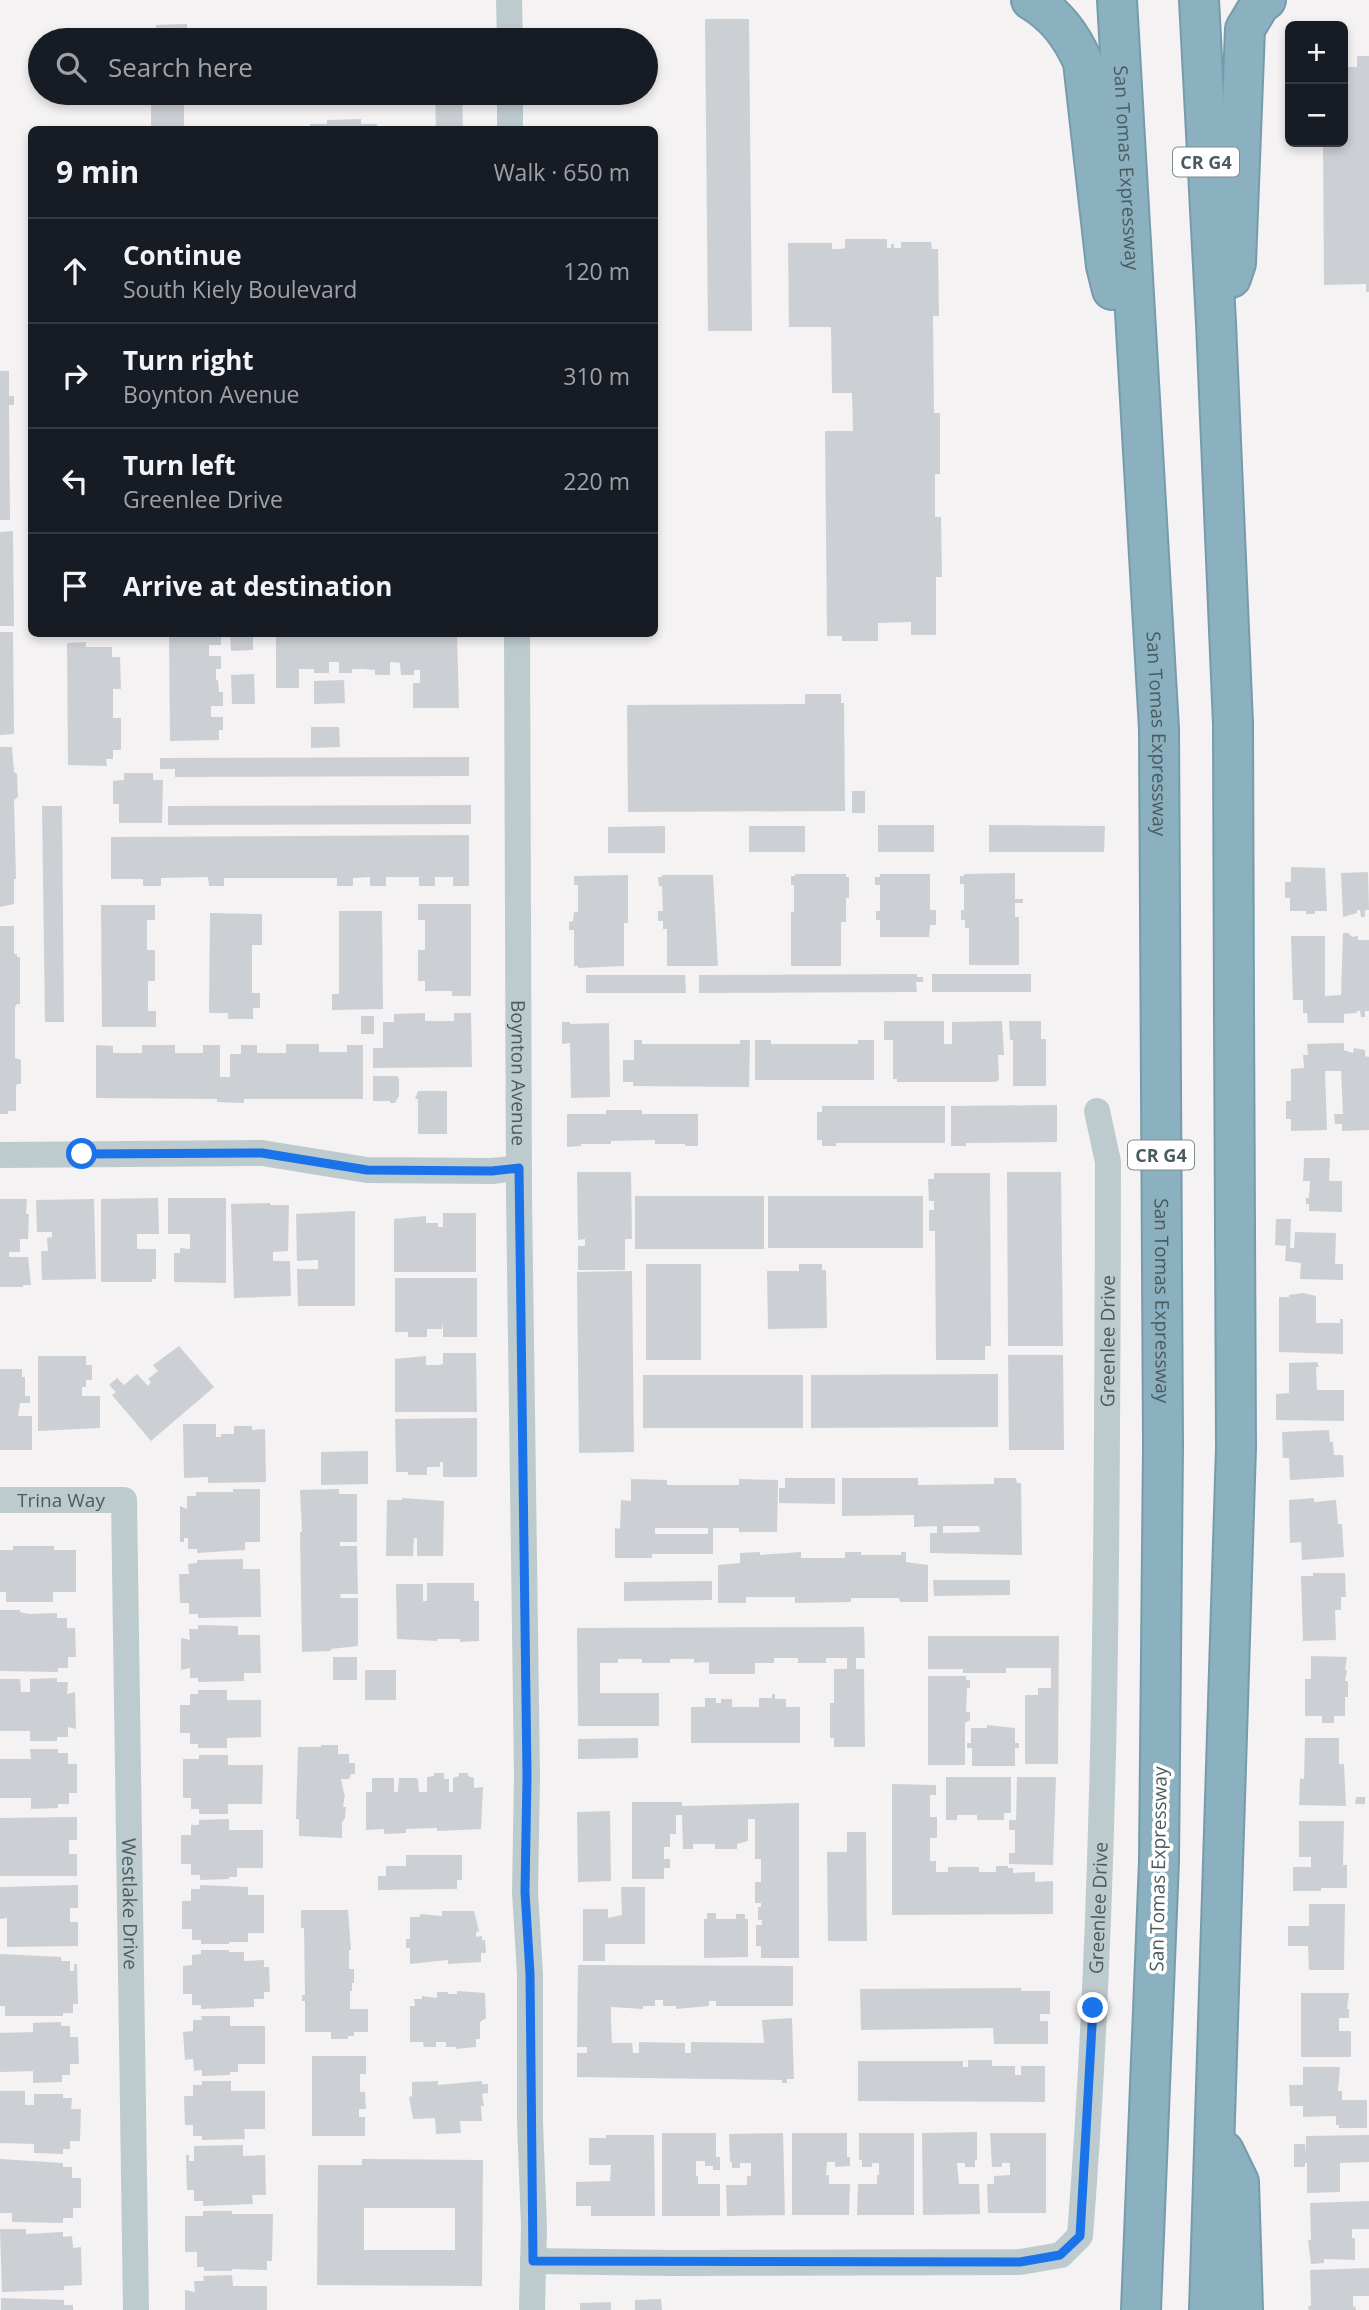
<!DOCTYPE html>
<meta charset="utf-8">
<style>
:root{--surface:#171b24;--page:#242831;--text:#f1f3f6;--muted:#9ea1a6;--line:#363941}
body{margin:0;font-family:"Open Sans",sans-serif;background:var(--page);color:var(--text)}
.controls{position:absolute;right:21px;top:21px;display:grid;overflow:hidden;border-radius:10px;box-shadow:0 4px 10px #0003}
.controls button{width:63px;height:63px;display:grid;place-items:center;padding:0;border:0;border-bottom:2px solid var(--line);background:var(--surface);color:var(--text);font:35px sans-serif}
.stop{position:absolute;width:21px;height:21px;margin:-16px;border:5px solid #1a73e8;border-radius:50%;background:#fff}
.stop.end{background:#1a73e8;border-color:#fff;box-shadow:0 2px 7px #0008}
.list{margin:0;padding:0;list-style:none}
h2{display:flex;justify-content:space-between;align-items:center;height:91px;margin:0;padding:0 28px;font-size:30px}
h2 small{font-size:23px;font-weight:400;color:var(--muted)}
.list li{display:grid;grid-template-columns:46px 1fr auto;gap:21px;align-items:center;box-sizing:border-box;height:105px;padding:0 28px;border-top:2px solid var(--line)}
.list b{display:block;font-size:26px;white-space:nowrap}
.list p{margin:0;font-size:23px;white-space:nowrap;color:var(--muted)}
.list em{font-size:23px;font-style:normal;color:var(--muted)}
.icon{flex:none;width:38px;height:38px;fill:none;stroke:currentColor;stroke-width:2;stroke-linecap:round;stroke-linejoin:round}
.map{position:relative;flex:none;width:1369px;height:2310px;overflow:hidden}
.search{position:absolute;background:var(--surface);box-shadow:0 4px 10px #0003;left:28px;top:28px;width:630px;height:77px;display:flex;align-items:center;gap:18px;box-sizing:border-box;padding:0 24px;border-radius:38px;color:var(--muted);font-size:26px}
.panel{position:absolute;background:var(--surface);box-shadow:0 4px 10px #0003;left:28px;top:126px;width:630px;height:511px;border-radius:10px}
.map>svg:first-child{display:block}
.building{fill:#ccd0d4;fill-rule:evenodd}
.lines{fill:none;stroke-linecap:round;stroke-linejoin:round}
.highway-casing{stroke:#769cac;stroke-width:42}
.street{stroke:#becbce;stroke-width:26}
.highway{stroke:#8bb1c0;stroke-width:38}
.route{stroke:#1a73e8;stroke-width:9}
.labels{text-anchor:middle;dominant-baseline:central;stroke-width:7;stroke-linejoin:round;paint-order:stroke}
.shield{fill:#fff;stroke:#808c90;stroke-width:2}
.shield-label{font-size:18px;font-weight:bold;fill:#4a5b60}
.street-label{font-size:19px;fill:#4a5b60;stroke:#fff}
</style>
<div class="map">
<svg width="1369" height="2310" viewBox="0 0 1369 2310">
<rect width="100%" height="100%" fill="#f4f2f3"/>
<path class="building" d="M705 19H749L752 331H708Z
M187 24V40H151L150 29H156V25Z
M1357 56H1369V292H1366V284L1324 285 1323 142H1343V63H1347V67H1357Z
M151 93H184V130H151Z
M435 93H462L463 130H436Z
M361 119V124H377V130H310V124H327V120Z
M845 239H887V248H891V244H894V248H901V242H931L932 249H938L939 316H933L934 413H940V474H935V517H941L942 577H936V635H911V622L878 623V641H842V636H827L825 431H853L852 393H832L831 327H789L788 243H832V249H841L845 248Z
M0 371H9V396H14V405H9L10 520H0Z
M13 531 14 626H0V532Z
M0 632H13L14 734 0 735Z
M169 634H221V645H209V656H221V669H216V680H218L219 692H223V706H211V717H223V730H219V740L170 741Z
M230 634H253V650L231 651Z
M276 634H457L459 708H413V683H420V670H414V675H401L400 663 390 662V675H375V670L363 669H352V673H339V662H329V673H314V669H299V688H276Z
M86 642V647H112V657H120L121 689H113V718H121V750H113V759H106L107 766 68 765 67 643Z
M254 674 255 704H232L231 675Z
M344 680 345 703 314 704V681Z
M805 694H841V703H844L845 811 628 812 627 705 805 704Z
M311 727H339L340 747 311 748Z
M0 747H12L14 772 17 774 18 797 14 800 16 879H14V904L0 907Z
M469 757V776L175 777V769H160V758Z
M124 773H153V780H163L162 823H119V804H113V781L124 780Z
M852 791H865V813H852Z
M471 805V824L168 825V806Z
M42 806H62L64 1022H45Z
M878 825H934V852H878Z
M989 825 1105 826 1104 852H989Z
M665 826V853H608V827Z
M749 826H805V852H749Z
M469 835V886H453V877H435V886H419V877H386V886H370V877L353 878V886H337V878H224V886H209L208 877 161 878V886H143V879H111V837Z
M1291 867 1325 868 1327 911H1315V914H1306V911H1290V898H1285V882H1291Z
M1368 872 1369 910H1365V917H1361L1360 910H1357V913L1343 917 1341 873Z
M1015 873V899H1023V903H1015V917H1019V965H969V928H965V920H961V910H964V884H960V876H964V874Z
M795 874H846V877H849V898H846V922H841V966H791V912H794V885H791V876H795Z
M880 874H930V910H936V925H930L929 937H880V920H876V911H880V885H875V877H880Z
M628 875V923H624V966L578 968V966H574V930H569V922L573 921 574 912H578V885H574V876Z
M662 875H713L718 966H667V929H663V921H658V911H663L662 886H659L658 877H662Z
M418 904H471V996H452V991H425V981H418V950H425V920H418Z
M101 905H155V920H147V950H155V981H148V1011H156V1027H102Z
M339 911H382L383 1009 332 1010V994H339Z
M210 913 262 914V945H252V993H260V1008H253V1019H228V1013H209Z
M0 926H14V954H17V957H20V1004H17L15 1007V1058L21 1060V1084H17L16 1087V1111H8V1114H0Z
M1343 933H1348L1352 937 1358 936V940H1369V1011H1365V1017H1361L1360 1011H1357V1013L1344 1014V1023H1308L1307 1013H1303V1000H1293L1291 936H1325V996L1341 995Z
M917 974V977H923V982H916L917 992 699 993V975Z
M932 974H1031V992H932Z
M586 975H685L686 993H586Z
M425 1013V1021H454V1013H471L472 1067 373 1068V1048H383V1022H394V1014Z
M361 1016H374V1034H361Z
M884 1021H944V1044H952V1022L1002 1021 1004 1055H998L999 1080 995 1082H897V1079H893V1040H884Z
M1009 1021H1041V1039H1046V1086H1013V1040H1010Z
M562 1022H570V1024L609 1023 610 1097 571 1098 570 1043 562 1044Z
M634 1040H642V1044H740V1040H750L749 1087 633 1086V1082H623V1060H634Z
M755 1040H771V1044H858V1040H874V1080H755Z
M1344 1043V1050L1353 1053 1354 1048 1365 1050V1056L1369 1057V1130L1342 1131V1124H1335L1334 1114H1343L1341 1071H1325L1327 1130 1291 1131V1119H1286V1101H1291V1069L1304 1068 1303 1055H1308L1307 1044Z
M286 1044H319V1052H347V1045H363V1099H244V1103L217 1102V1099L96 1098V1045L113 1046V1053H142V1045H175V1053H203V1045H220V1077H230V1054H241V1045H257V1053H286Z
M373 1076H397L399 1079V1096L395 1103H390V1101H373Z
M418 1091H447V1134H418V1099H415Z
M1057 1105V1142L966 1143V1146H951V1106Z
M822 1106H945V1143H836V1146H822V1140H817V1112H822Z
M606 1110H642V1114H698V1146H685V1144H655V1140L611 1141V1144H581V1146L567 1147V1114H606Z
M1304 1158H1330L1329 1181H1342V1212L1309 1211V1204H1306V1198H1309L1310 1181H1303Z
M577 1172H631L632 1239H625V1270H578V1246H585V1239L578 1240Z
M1007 1172H1061L1063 1346H1008Z
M934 1173H990L991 1346H985V1360H936L935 1231H929V1210H934V1201H929L928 1179H934Z
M635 1196H764V1249H635Z
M768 1196H923V1248H768Z
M158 1198 159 1234H137V1249H156V1279H152V1282H101V1199Z
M168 1198H226V1283L174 1282V1253H180V1248L190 1249V1234H168Z
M0 1199H27L26 1214H29L28 1239H20V1252H9V1257H28L31 1285H23V1287H0Z
M94 1199 96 1279 42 1280 41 1251H48L47 1238 52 1237V1232H37L36 1200Z
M270 1203V1205H289L288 1251 273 1252V1261H290L291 1296 234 1298 231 1204Z
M355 1211V1306H298L297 1269H318V1260L297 1261 296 1214Z
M443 1213H476V1272H394V1219L426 1216V1223H438V1227H443Z
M1276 1219H1291L1290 1248H1294L1295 1232 1336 1233 1335 1264H1343V1280L1300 1279 1301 1263 1285 1261 1286 1246 1275 1245Z
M646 1264H701V1360H646Z
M799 1264H822V1270H826L827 1328 768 1329 767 1271H799Z
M632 1271 634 1452 579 1453 577 1272Z
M395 1278H477V1337H443V1322L442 1329H427V1337H408V1332H395Z
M1303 1293 1316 1296V1323H1340V1319H1343V1354L1279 1352V1297H1289V1295Z
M179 1346 214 1387 151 1441 112 1395 116 1392 109 1385 117 1378 124 1385 137 1374 148 1386 151 1382 148 1379 158 1371 153 1365Z
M443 1353H476L477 1412H395V1359L426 1356V1365H439L443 1364Z
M1008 1355H1063L1064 1450H1009Z
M38 1356H86V1365H92V1380H86V1387H82V1396H100V1428L38 1431Z
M1317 1362 1319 1367H1316L1317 1390H1344V1421L1276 1420V1394L1289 1393V1363Z
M0 1369H22V1377H25V1396H30V1403H20L18 1416H32V1450H0Z
M998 1374V1427L811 1428V1375Z
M643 1375H803V1428H643Z
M477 1418V1477H443V1462H440V1467H427V1475H408V1472H396L395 1419Z
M183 1424H216V1437H221V1434H234V1426H252V1430L265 1429 266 1482 208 1483V1477L184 1478Z
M1329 1430 1330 1442H1333L1334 1455H1343L1344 1477 1290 1480 1289 1458H1283L1282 1432Z
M368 1451V1484L321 1485V1452Z
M785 1478H835V1504L779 1503V1488H785Z
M842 1478H918V1485L994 1484V1478H1016L1017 1483H1021L1022 1555 930 1553V1533H937V1526L914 1527V1515L842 1516ZM943 1526H979L980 1532 943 1533Z
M631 1479 667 1480V1485H739V1479L778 1480 777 1532H739V1528H713V1554H652V1558H615V1528L620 1529 621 1500 631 1501ZM655 1528H708V1534H655Z
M233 1489H260V1542H245V1550L197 1553V1549H188V1538H184V1542H180V1506L187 1509V1496H196V1492H233Z
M339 1489V1494H357V1542H340V1546H357L358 1594H340L341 1598H358V1646L331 1649V1651L302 1652 300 1532H302L300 1490Z
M402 1498 444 1501 443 1556H417V1538H414L413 1556H386L387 1500H402Z
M1314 1498V1502L1336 1500 1338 1524H1342L1344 1557 1302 1560 1301 1542 1290 1543 1289 1500Z
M13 1546H54V1550H76V1592H53V1602H6V1592H0V1550H13Z
M760 1552V1555L801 1552V1558H845V1552H861V1555H901V1552H906V1562L928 1565V1602H900L899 1598H851V1602L795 1603V1597H746V1603H718V1565L740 1563V1553Z
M243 1559V1569H260L261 1617 198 1618V1614H189V1603H180L179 1574H189L188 1564 197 1563V1560Z
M1313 1573H1345L1346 1597H1341V1610H1335L1336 1640 1303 1641 1301 1576H1313Z
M933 1580H1010V1595L934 1596Z
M712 1581V1600L624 1601V1582Z
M427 1583H474V1601H479V1641L460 1642V1639H437V1641L397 1639 396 1584H423V1601H427Z
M0 1610H20V1612L29 1614 57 1613V1618H67V1628H75L76 1657H68V1668H58V1672L0 1671Z
M198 1625 238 1626V1635H260L261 1673H244V1681L198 1682V1678H190V1668L181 1670V1638L190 1640 189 1629H198Z
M864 1627 865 1658H856V1669H864L865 1747H834V1738H830V1703H834V1669H847V1658H826V1663H798V1658H774V1663H755V1674H709V1662L694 1663V1659H670V1663H642V1659H618V1663H600V1693H659V1726H578L577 1628Z
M928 1636H1059L1058 1764H1025V1695H1038V1688H1051V1668H1006V1673H963V1669H928Z
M1311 1656 1347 1657 1345 1670H1347L1345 1681H1348V1697H1345V1716H1334V1723H1322V1716H1305V1679H1311Z
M333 1657H357V1680H333Z
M365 1670H396V1700H365Z
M928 1676H966V1680H970V1688H967L966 1712H970V1720L965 1723V1765H928Z
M57 1678V1682H68L67 1694 75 1692 76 1729 68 1727V1737H57V1741H30V1731H0V1679H20L21 1692H30V1679Z
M198 1690H227V1700H261V1737L227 1738V1748H198V1744H190V1733H180V1705H190V1694H198Z
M772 1694H775V1699H786V1707H800V1743H691V1707H705V1698H716V1703H721V1699H732V1707H759V1698H772Z
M987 1725 1015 1728V1743H1019V1748H1015V1766H972V1748H967V1743H971V1728H987Z
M638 1738V1758L578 1759V1739Z
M1305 1738H1339V1764H1344L1346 1806 1299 1805 1300 1778 1304 1779Z
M321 1745H338V1754H349V1763H355V1774H351L349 1779H341L344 1794H345L343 1807H346L345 1818 342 1822V1838L299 1836V1819H296L298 1747H321Z
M30 1749H58V1753H68V1764H77V1793H69V1804H58V1808L31 1809V1798H0V1759H31Z
M199 1755H228V1765H263L262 1804H228V1814H199V1809H191V1798H183V1759H199Z
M434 1773H444V1779H449V1792H453V1778L459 1776V1773H468V1776L474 1778V1788L483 1787 481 1829 437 1831V1828L406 1829V1833L384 1834V1829L366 1830V1792H372V1778H394V1792H398L399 1778H416L418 1780 419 1792H427V1777L434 1776Z
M946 1777H1011V1813H1004V1820H977V1815H957V1820H946Z
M1017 1777H1056L1053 1865 1009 1864V1853H1015V1830H1009V1820H1016Z
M892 1784 936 1785V1795H930V1817H937V1838H930V1861H936V1872H948V1867H979V1872H996V1866H1008V1868H1013V1873L1035 1872V1882L1053 1881V1914L892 1915Z
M1356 1797H1365V1804H1355Z
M632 1802H682V1806L799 1803V1958H761V1946H756V1925H762V1920H758V1907H761V1903H755V1882H761V1859H755V1819H748V1841L737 1844V1849H715V1844H693V1849H683L682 1815H676V1834H670V1847H664V1859H670V1868H664V1879H632Z
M610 1811 611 1881 578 1882 577 1812Z
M77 1817V1840H69V1854H77V1876H0V1818Z
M229 1819V1830H263V1868H237V1877H229V1879L200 1880V1875H191V1864H181V1835H191V1825H199V1820Z
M1299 1821H1344L1343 1865H1347V1888H1321V1891H1293V1867H1311V1857H1299Z
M847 1832H866L867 1941H828L827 1852H847Z
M406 1855H462V1880H457V1889L378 1890V1876H386V1866H406Z
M78 1885V1908H70V1922H78V1946L7 1947V1918L0 1919V1887Z
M200 1885 248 1887V1895H264V1933H248V1942H229V1944H201V1940H192V1929H182V1901H191V1889H200Z
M621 1887H645V1944H605V1961H583V1909H608V1918L622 1915Z
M1309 1904H1345L1344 1970H1309L1308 1946H1288V1926H1309Z
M301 1910H348L351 1950H349V1969H354V1983H352V1991H350V2009H368V2032H354V2036H348V2039H331V2032H305V2001H302V1995H305L304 1928H301Z
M442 1911H474L479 1931 476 1932V1937L482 1936V1940H485L486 1953H481V1962L448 1964V1960L410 1964V1948H406V1939H410V1917H420V1914L442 1916Z
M707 1913H716V1919H736V1914H745V1919H748V1957L704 1958V1919H707Z
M201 1950H229V1952H244V1961L264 1960V1967H269L270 1992H264V1999H254V2007L201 2009V2005H192V1994H183V1966L192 1965V1955L201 1954Z
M0 1954 61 1957V1961H70V1971H74V1964H77L78 2004H73V2013H63V2016H5V2006H0Z
M578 1965 793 1966V2006H716V2001H709V2006L676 2009V2006H663V2000H655V2006H643V2009L611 2007V2023L612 2043H632L633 2053H639V2042L685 2043V2053H691V2042L764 2043 762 2020 792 2018 794 2079H787V2083H782V2080L577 2077V2053H587V2047H577Z
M1021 1988V1991H1050V2014H1040V2021H1048V2044H994L993 2028 861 2030 860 1989Z
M457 1991 485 1993 486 2018 480 2022V2039H476V2047L456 2049V2047H446V2042H436V2047H424L423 2042H410V2006H415L414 1999H422V1996L437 1998V1992H448V1994H457Z
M1301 1993H1349L1347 2009H1349V2018H1339V2031H1351V2057H1301Z
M201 2016H230V2026H265V2064H238V2072H230V2075L202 2076V2070L194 2071 193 2059 185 2060 183 2032 193 2031V2020H202Z
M61 2022V2026H70V2037H78L79 2064H70V2075H62V2082L33 2083V2071L0 2072V2033L33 2032V2023Z
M312 2056H366V2074H360V2092H365L366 2109H359V2117H365V2136H312Z
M968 2060H992V2066H1015V2075H1021V2066H1045V2102L858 2101V2061H963V2067H968Z
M1303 2067H1340L1338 2091H1342V2100H1367V2128H1339V2125H1336V2116L1303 2117V2106H1290L1289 2085H1303Z
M202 2081H231V2091H265V2129H244L245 2139 202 2140V2136H193V2125H185L184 2096H193V2085H202Z
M438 2081V2085L482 2081V2084H488V2093L482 2094 484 2106H481L482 2121H460L461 2133 436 2134 435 2118 413 2119 409 2097 412 2096V2082Z
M0 2091H25V2105H34V2094H63V2098H72L71 2109H81L80 2141H70V2149H63V2154L34 2153V2144L0 2143Z
M977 2132V2160H975V2167H965V2163H957L958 2174 959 2184H979L980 2214 923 2215 922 2133Z
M662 2133H716V2157H720V2170H713V2166H705V2161H696V2176H698V2184H720V2216H662Z
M783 2133 785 2215 727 2216 726 2185H747V2176H751V2163H740V2168H732V2162H730L729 2134Z
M792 2133H847V2157H850V2166L835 2167V2162H827L826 2175H829V2184H850L849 2215H792Z
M859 2133H914V2215H857L858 2184H877V2175H879V2163H872V2167H862V2160H859Z
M990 2133H1046V2213H988L987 2184H994V2176L1010 2175V2163H1002V2167H992Z
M606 2135H654L655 2216H591V2206H576V2182L610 2181 611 2165H589V2138H606Z
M1369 2135V2162L1340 2163V2192L1307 2193V2163H1305V2167H1294V2144H1305L1306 2154V2136Z
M243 2145V2156L265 2155 266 2195H252L253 2204 203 2206V2201H194V2190H187L186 2155H189V2161H194V2146Z
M0 2159 63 2163V2167H72V2178H81V2208H73V2218H63V2223L12 2222V2213H0Z
M362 2159 483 2160 482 2286 317 2285 318 2165H362ZM364 2208H455V2250H364Z
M1369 2201V2229H1352V2238H1355V2260L1324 2259V2263L1311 2264 1308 2240H1311L1310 2203Z
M203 2211H232V2214H273L272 2261H267V2270L232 2269V2271H204V2267H197V2252H185V2216H203Z
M0 2229H26V2234L63 2232V2237L72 2236 73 2248 81 2247 82 2285 64 2286V2290L2 2292Z
M1369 2268V2296H1353V2307L1355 2306 1356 2310H1309L1308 2306H1311L1310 2270Z
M232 2275 233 2286H267V2310H185V2290L195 2292 194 2281H204L203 2276Z
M1 2298 64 2300V2305H73V2310H1Z
M661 2299 662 2310H635V2300Z
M611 2302V2310H580V2303Z"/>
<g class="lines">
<defs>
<g id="highway">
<path d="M1031 0C1056 15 1071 35 1083 62L1106 266 1112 290"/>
<path id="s4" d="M1117 0 1159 729 1163 1446 1159 1861 1141 2310"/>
<path d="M1199 0 1216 323 1233 724 1234 1011 1236 1447 1209 2310"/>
<path d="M1231 278 1236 263 1245 29 1260 4 1266 0"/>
<path d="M1224 2151 1239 2182 1243 2310"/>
</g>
</defs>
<use href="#highway" class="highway-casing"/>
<g class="street">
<path d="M509 0 510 40"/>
<path d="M510 93V130"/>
<path id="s1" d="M517 634 519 1196 527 1776 525 1892 530 1974V2122L534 2227 532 2310"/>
<path d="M0 1155 262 1153 367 1170 492 1171 519 1168"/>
<path id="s2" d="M0 1500H124L136 2310"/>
<path id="s3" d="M533 2261 672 2263 1020 2262 1061 2255 1080 2236C1108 1879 1107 1520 1108 1162L1097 1111"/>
</g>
<use href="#highway" class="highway"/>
</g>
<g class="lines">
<path class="route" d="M82 1154 262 1153 367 1170 492 1171 519 1168 527 1776 525 1892 530 1974 533 2261 1020 2262 1060 2255 1080 2236 1093 2008"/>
</g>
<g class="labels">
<g class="shield">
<rect x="1173" y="147.5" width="66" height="29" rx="5"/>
<rect x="1128" y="1140.5" width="66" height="29" rx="5"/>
</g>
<g class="shield-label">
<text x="1206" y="162">CR G4</text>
<text x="1161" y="1155">CR G4</text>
</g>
<g class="street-label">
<text stroke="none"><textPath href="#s4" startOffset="168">San Tomas Expressway</textPath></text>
<text stroke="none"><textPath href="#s4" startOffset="735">San Tomas Expressway</textPath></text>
<text stroke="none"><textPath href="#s1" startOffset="439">Boynton Avenue</textPath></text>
<text stroke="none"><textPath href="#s4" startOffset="1302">San Tomas Expressway</textPath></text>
<text stroke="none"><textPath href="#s3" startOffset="1451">Greenlee Drive</textPath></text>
<text stroke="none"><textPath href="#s2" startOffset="61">Trina Way</textPath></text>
<text transform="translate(1158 1869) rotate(-89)">San Tomas Expressway</text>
<text stroke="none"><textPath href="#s2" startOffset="528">Westlake Drive</textPath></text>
<text stroke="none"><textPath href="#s3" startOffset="884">Greenlee Drive</textPath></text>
</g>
</g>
</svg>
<div class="controls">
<button>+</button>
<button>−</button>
</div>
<div class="stop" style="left:82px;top:1154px"></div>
<div class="stop end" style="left:1093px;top:2008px"></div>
<div class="search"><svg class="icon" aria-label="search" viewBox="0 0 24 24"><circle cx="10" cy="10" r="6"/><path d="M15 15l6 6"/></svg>Search here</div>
<section class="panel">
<h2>9 min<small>Walk · 650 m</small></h2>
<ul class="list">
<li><svg class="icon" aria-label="ahead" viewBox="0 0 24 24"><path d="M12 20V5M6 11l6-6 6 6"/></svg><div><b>Continue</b><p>South Kiely Boulevard</p></div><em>120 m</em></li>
<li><svg class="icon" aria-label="right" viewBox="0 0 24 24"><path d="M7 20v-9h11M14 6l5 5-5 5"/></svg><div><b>Turn right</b><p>Boynton Avenue</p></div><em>310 m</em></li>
<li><svg class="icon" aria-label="left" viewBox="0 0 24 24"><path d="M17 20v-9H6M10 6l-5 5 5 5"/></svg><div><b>Turn left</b><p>Greenlee Drive</p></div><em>220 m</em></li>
<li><svg class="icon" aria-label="arrive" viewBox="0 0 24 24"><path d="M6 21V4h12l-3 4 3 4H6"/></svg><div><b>Arrive at destination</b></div></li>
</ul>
</section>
</div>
